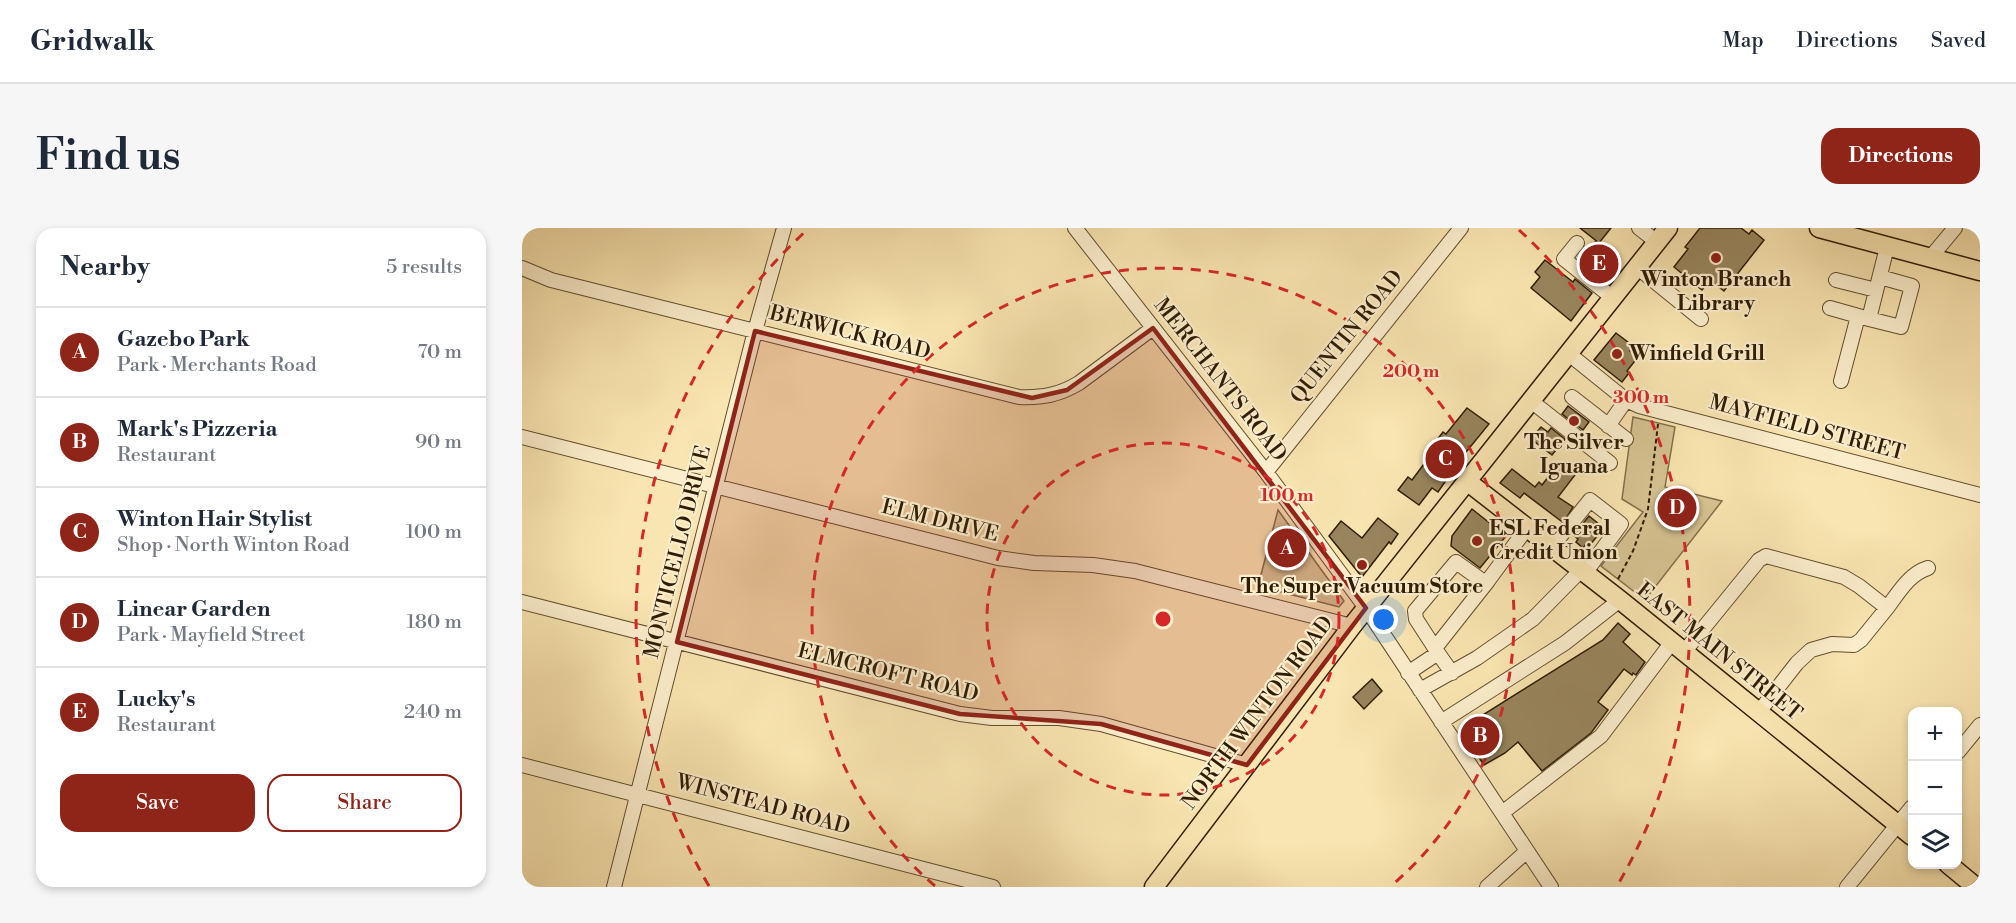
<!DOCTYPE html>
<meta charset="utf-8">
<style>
:root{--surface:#fff;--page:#f6f6f7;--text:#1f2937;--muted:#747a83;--line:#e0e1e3;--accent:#8f2418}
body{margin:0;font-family:"Libre Bodoni",serif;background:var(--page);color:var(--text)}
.controls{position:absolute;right:18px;bottom:18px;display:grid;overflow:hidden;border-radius:12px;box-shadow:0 3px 9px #0003}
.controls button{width:54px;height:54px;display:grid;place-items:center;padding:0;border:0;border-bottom:2px solid var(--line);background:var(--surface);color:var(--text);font:30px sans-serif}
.you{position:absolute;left:862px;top:392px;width:21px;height:21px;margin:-15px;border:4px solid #fff;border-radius:50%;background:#1a73e8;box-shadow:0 0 0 9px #1a73e833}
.badge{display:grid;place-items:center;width:39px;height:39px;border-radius:50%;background:var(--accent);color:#fff;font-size:20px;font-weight:700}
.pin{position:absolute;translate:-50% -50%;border:3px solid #fff;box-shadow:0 2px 6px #0006}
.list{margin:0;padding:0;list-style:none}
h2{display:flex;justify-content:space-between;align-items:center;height:78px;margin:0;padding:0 24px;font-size:26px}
h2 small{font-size:20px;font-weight:400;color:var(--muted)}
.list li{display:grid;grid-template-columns:39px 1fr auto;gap:18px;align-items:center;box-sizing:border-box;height:90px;padding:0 24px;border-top:2px solid var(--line)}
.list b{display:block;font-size:22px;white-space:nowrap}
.list p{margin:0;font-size:20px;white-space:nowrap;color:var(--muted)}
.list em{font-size:20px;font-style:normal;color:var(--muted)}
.actions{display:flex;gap:12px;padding:18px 24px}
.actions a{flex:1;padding:14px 0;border:2px solid var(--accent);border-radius:18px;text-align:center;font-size:21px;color:var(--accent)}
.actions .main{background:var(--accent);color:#fff}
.icon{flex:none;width:33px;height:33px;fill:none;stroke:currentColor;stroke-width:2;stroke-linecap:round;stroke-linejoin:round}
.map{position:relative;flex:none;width:1458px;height:659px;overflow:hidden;border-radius:18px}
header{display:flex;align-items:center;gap:36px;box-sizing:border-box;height:84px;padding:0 30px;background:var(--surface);border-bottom:2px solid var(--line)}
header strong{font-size:28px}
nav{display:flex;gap:33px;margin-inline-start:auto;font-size:21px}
.intro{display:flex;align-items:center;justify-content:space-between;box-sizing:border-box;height:144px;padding:0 36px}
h1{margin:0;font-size:42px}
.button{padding:15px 27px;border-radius:18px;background:var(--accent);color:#fff;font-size:21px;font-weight:700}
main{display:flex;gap:36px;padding:0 36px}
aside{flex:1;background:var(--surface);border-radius:18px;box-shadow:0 3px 9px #0003}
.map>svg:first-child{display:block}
.green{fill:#d7c393;stroke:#83704b;stroke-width:1.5}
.building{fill:#98855d;stroke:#2f1c03;stroke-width:1.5}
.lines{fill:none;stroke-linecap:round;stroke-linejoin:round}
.minor-casing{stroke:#624e2e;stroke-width:16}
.major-casing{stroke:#2f1c03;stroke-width:21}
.path{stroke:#2f1c03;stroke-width:2;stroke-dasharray:4.5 3;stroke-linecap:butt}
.minor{stroke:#fbeecc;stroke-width:14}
.major{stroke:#f9e5b1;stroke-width:18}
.marked{fill:#8f2418;fill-opacity:0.2;stroke:#8f2418;stroke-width:4.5;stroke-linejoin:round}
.ring{fill:none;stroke:#d62828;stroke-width:3;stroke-dasharray:10 8}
.poi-dot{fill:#8f2418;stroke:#fbeecc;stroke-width:2}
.labels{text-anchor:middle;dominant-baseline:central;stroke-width:4.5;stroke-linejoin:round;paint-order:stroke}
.poi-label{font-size:21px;font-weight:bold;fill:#2f1c03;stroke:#fbeecc}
.street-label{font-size:21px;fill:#2f1c03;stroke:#fbeecc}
.centre{fill:#d62828;stroke:#fbeecc;stroke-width:3}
.ring-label{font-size:18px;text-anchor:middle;font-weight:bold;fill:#d62828;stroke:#fbeecc;stroke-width:4.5;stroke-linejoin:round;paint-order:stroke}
</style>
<header>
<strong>Gridwalk</strong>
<nav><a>Map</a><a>Directions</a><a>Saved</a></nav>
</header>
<div class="intro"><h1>Find us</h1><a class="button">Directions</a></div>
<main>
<aside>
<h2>Nearby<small>5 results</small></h2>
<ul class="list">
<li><span class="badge">A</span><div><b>Gazebo Park</b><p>Park · Merchants Road</p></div><em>70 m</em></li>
<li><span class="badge">B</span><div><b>Mark's Pizzeria</b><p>Restaurant</p></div><em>90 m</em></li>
<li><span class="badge">C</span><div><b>Winton Hair Stylist</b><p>Shop · North Winton Road</p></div><em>100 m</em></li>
<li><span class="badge">D</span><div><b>Linear Garden</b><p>Park · Mayfield Street</p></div><em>180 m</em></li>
<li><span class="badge">E</span><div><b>Lucky's</b><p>Restaurant</p></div><em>240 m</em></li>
</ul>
<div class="actions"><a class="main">Save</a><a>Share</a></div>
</aside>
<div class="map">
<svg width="1458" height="659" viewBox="0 0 1458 659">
<rect width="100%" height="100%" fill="#f9e5b1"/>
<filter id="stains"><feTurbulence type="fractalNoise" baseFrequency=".00333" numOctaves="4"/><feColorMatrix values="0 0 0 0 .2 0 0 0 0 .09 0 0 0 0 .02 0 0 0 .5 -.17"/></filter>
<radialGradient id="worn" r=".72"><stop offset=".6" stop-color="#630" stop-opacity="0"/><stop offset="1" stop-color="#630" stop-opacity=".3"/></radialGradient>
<path class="green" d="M1111 189 1153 199 1143 259 1200 273 1123 372 1079 338 1121 284 1100 271Z
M756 282 822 373 817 379 736 358Z"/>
<path class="building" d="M1058 0H1089L1077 15Z
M1178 0H1219L1227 6 1230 2 1242 12 1202 63 1188 52 1180 62 1152 39 1166 21 1163 19Z
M1073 14 1096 32 1081 51 1059 33Z
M1023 32 1051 54 1053 51 1070 65 1049 93 1009 60 1018 49 1013 44Z
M1094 105 1111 118 1108 123 1116 129 1105 143 1107 145 1100 154 1072 132Z
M1046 178 1067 194 1061 202 1040 186Z
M945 180 967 196 940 229 916 264 910 260 897 277 876 262 886 249 890 252 908 228 905 225 921 204 924 206Z
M1019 199 1026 204 1029 200 1043 211 1030 227 1009 211Z
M1037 235 1053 247 1036 269 1051 279 1043 292 1039 293 1002 265 998 270 978 255 990 241 1013 259 1017 254 1020 257Z
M950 281 984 308 958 340 929 318 930 308Z
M1067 288 1082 300 1067 318 1064 316 1061 320 1054 314 1056 311 1051 307 1053 301 1059 298Z
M856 290 876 306 869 316 867 314 840 349 807 308 819 293 840 310Z
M1096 395 1108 406 1101 414 1123 434 1114 447 1111 445 1110 447 1102 441 1076 474 1086 482 1069 505 1020 543 996 514 983 525 962 537 940 504 959 488 1081 412Z
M850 451 860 463 842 481 831 469Z"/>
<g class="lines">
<defs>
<path id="minor" d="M553 0 744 244 844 380 1029 659
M1117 0 1135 14
M1055 15 1042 31 1091 70
M1408 30 1433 0
M1115 39 1179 91
M0 40 29 52 497 169C520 170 537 167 557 155L631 100
M1314 52 1354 62
M1308 80 1347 91 1365 19
M1347 91 1379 99 1390 58 1358 49
M1047 126 1104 172 1117 178 1458 267
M1319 153 1336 88
M1050 169 1104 211
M1009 173 1088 235
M1086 198 1104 172
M0 209 476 330 512 335 571 337 613 343 830 398
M744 244 939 0
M1052 292 1068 272 1099 296 1063 345
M1030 319 1044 301
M0 374 438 486 470 490H537L579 496 725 537
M1365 380C1377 364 1387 346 1406 340
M913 420 966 353
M1162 424 1237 332 1244 328 1322 349 1337 358 1365 380 1339 412 1332 417 1310 416 1289 422 1275 435 1236 485
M916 425 894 391 893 383 934 334 962 354H965L1005 300
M886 445 916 425 930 445
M898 462 955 430 1011 391 1059 342
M919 494 1043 415 1098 372
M1436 524 1458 497
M0 537 471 659
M980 585 1079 508 1150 414
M92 659 233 103 262 0
M965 659 1005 623
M1325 659 1390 579"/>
<path id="major" d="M1297 0 1458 43
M946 254 1098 372 1390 608
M1426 636 1454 659
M632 659 830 398 1146 0"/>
</defs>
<use href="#minor" class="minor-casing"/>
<use href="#major" class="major-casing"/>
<path class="path" d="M1096 351 1111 323 1126 281 1136 196"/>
<use href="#minor" class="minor"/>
<use href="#major" class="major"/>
</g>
<path class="marked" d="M631 100 844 380 725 537 579 496 438 486 155 414 233 103 510 170 545 162Z"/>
<g class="ring">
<circle cx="641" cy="391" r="176"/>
<path d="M413 658A351 351 0 1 1 869 658"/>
<path d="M187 658A527 527 0 0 1 285 2M997 2A527 527 0 0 1 1095 658"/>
</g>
<g class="poi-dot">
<circle cx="1194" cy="30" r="6"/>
<circle cx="1095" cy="126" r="6"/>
<circle cx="1052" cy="193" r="6"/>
<circle cx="955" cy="313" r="6"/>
<circle cx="840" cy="337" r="6"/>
</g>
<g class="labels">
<g class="poi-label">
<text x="1194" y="52">Winton Branch<tspan x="1194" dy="24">Library</tspan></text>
<text x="1107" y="126" text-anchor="start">Winfield Grill</text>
<text x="1052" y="215">The Silver<tspan x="1052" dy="24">Iguana</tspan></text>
<text x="967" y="301" text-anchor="start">ESL Federal<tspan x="967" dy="24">Credit Union</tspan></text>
<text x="840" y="359">The Super Vacuum Store</text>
</g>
<g class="street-label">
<text transform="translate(328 105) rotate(14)">BERWICK ROAD</text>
<text transform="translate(825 109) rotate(-51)">QUENTIN ROAD</text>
<text transform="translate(698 152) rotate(52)">MERCHANTS ROAD</text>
<text transform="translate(1285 200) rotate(15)">MAYFIELD STREET</text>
<text transform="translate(418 293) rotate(14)">ELM DRIVE</text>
<text transform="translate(156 324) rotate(-76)">MONTICELLO DRIVE</text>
<text transform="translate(1197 424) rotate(39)">EAST MAIN STREET</text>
<text transform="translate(366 445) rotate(14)">ELMCROFT ROAD</text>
<text transform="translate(736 485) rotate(-53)">NORTH WINTON ROAD</text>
<text transform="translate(241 577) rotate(15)">WINSTEAD ROAD</text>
</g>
</g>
<circle cx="641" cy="391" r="9" class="centre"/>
<g class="ring-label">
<text x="889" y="149">200 m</text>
<text x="1119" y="175">300 m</text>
<text x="765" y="273">100 m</text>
</g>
<rect width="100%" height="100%" filter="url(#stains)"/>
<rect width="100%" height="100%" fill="url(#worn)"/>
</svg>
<div class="controls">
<button>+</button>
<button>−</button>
<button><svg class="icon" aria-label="layers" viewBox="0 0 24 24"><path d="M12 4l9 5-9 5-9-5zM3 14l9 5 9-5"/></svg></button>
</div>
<div class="you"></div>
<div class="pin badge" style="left:765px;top:320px">A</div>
<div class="pin badge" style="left:958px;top:508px">B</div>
<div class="pin badge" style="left:923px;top:231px">C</div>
<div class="pin badge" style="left:1155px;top:280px">D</div>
<div class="pin badge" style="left:1077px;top:36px">E</div>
</div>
</main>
